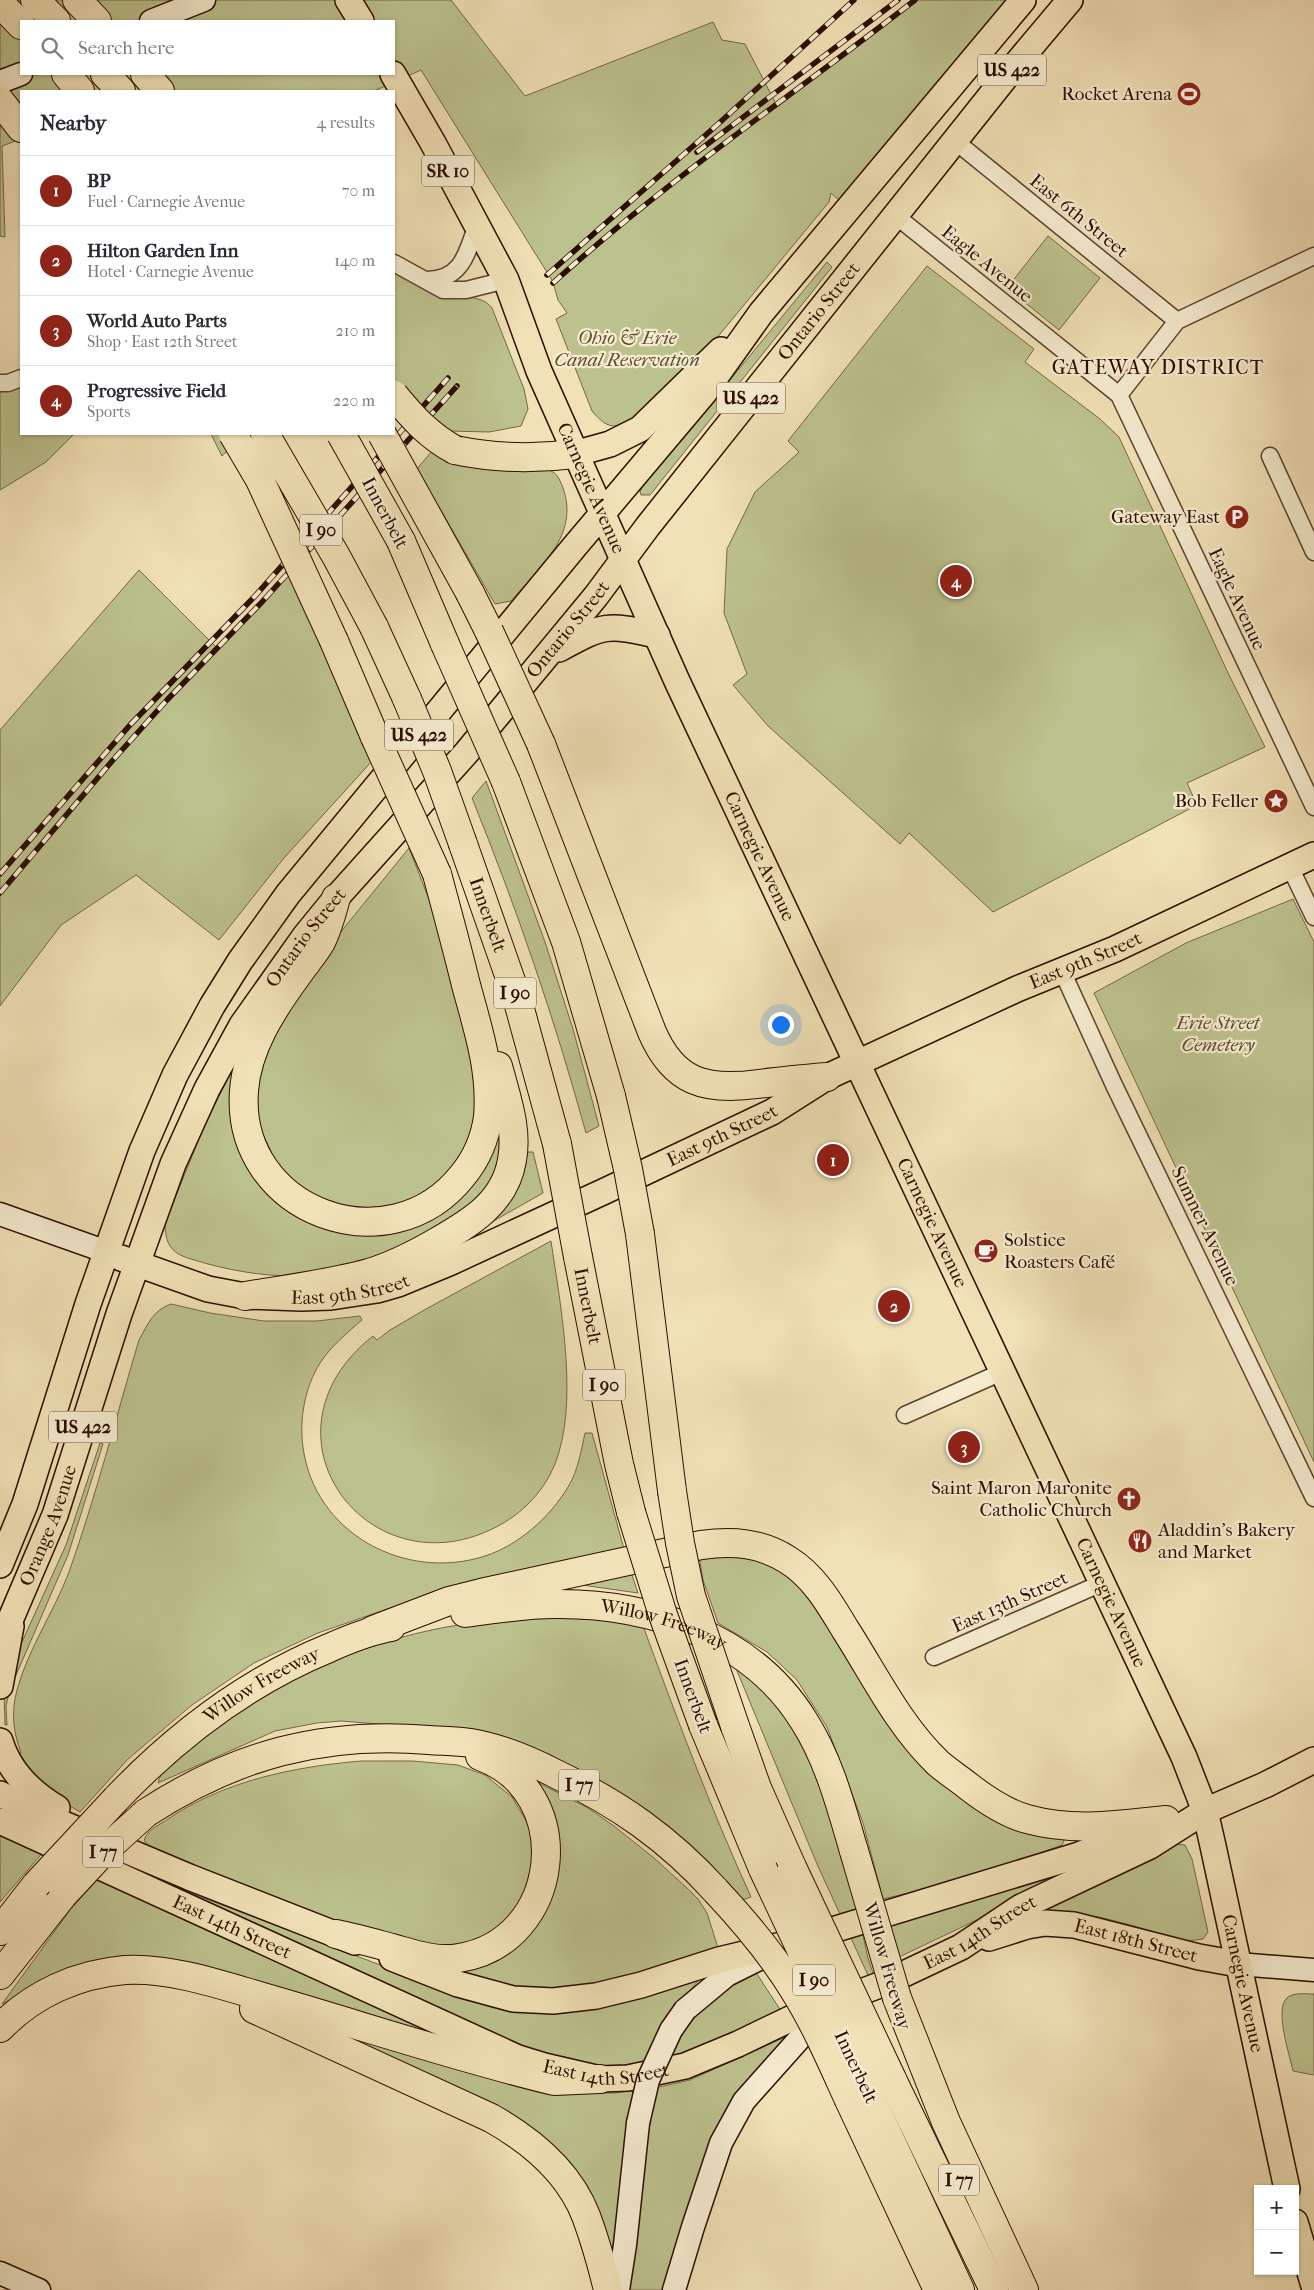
<!DOCTYPE html>
<meta charset="utf-8">
<style>
:root{--surface:#fff;--page:#f2f2f3;--text:#2b2b33;--muted:#7c7c81;--line:#e1e1e2;--accent:#8f2418}
body{margin:0;font-family:"IM FELL French Canon",serif;background:var(--page);color:var(--text)}
.controls{position:absolute;right:15px;bottom:15px;display:grid;overflow:hidden;border-radius:0px;box-shadow:0 1px 4px #0004}
.controls button{width:45px;height:45px;display:grid;place-items:center;padding:0;border:0;border-bottom:1px solid var(--line);background:var(--surface);color:var(--text);font:25px sans-serif}
.you{position:absolute;left:780px;top:1024px;width:18px;height:18px;margin:-12px;border:4px solid #fff;border-radius:50%;background:#1a73e8;box-shadow:0 0 0 8px #1a73e833}
.badge{display:grid;place-items:center;width:32px;height:32px;border-radius:50%;background:var(--accent);color:#fff;font-size:16px;font-weight:700}
.pin{position:absolute;translate:-50% -50%;border:2px solid #fff;box-shadow:0 1px 5px #0006}
.list{margin:0;padding:0;list-style:none}
h2{display:flex;justify-content:space-between;align-items:center;height:65px;margin:0;padding:0 20px;font-size:21px}
h2 small{font-size:16px;font-weight:400;color:var(--muted)}
.list li{display:grid;grid-template-columns:32px 1fr auto;gap:15px;align-items:center;box-sizing:border-box;height:70px;padding:0 20px;border-top:1px solid var(--line)}
.list b{display:block;font-size:19px;white-space:nowrap}
.list p{margin:0;font-size:16px;white-space:nowrap;color:var(--muted)}
.list em{font-size:16px;font-style:normal;color:var(--muted)}
.icon{flex:none;width:28px;height:28px;fill:none;stroke:currentColor;stroke-width:2;stroke-linecap:round;stroke-linejoin:round}
.map{position:relative;flex:none;width:1314px;height:2290px;overflow:hidden}
.search{position:absolute;background:var(--surface);box-shadow:0 1px 4px #0004;left:20px;top:20px;width:375px;height:55px;display:flex;align-items:center;gap:12px;box-sizing:border-box;padding:0 18px;border-radius:0px;color:var(--muted);font-size:19px}
.panel{position:absolute;background:var(--surface);box-shadow:0 1px 4px #0004;left:20px;top:90px;width:375px;height:345px;border-radius:0px}
.map>svg:first-child{display:block}
.green{fill:#bcc28d;stroke:#746746;fill-rule:evenodd}
.lines{fill:none;stroke-linecap:round;stroke-linejoin:round}
.street-casing{stroke:#5c412e;stroke-width:19}
.secondary-casing{stroke:#2b0c00;stroke-width:25}
.primary-casing{stroke:#2b0c00;stroke-width:28}
.highway-casing{stroke:#2b0c00;stroke-width:30}
.street{stroke:#f6ecd0;stroke-width:16}
.secondary{stroke:#f6ecd0;stroke-width:22}
.primary{stroke:#f1e1b6;stroke-width:25}
.highway{stroke:#f1e1b6;stroke-width:28}
.rail-casing{stroke:#2b0c00;stroke-width:5.5}
.rail{stroke:#f6ecd0;stroke-width:4;stroke-dasharray:11;stroke-linecap:butt}
.secondary-bridge-casing{stroke:#2b0c00;stroke-width:25;stroke-linecap:butt}
.highway-bridge-casing{stroke:#2b0c00;stroke-width:30;stroke-linecap:butt}
.secondary-bridge{stroke:#f6ecd0;stroke-width:22}
.highway-bridge{stroke:#f1e1b6;stroke-width:28}
.labels{text-anchor:middle;dominant-baseline:central;stroke-width:4.5;stroke-linejoin:round;paint-order:stroke}
.shield{fill:#f6ecd0;stroke:#684f3e;stroke-width:1}
.shield-label{font-size:18px;font-weight:bold;fill:#2b0c00}
.poi-label{font-size:19px;fill:#2b0c00;stroke:#f6ecd0;text-anchor:end}
.street-label{font-size:19px;fill:#2b0c00;stroke:#f6ecd0}
.park-label{font-size:19px;font-style:italic;fill:#5e4c31;stroke:#f6ecd0}
.neighbourhood-label{font-size:20px;letter-spacing:1px;fill:#2b0c00;stroke:#f6ecd0}
</style>
<div class="map">
<svg width="1314" height="2290" viewBox="0 0 1314 2290">
<rect width="100%" height="100%" fill="#f1e1b6"/>
<filter id="stains"><feTurbulence type="fractalNoise" baseFrequency=".004" numOctaves="4"/><feColorMatrix values="0 0 0 0 .2 0 0 0 0 .09 0 0 0 0 .02 0 0 0 .5 -.17"/></filter>
<radialGradient id="worn" r=".72"><stop offset=".6" stop-color="#630" stop-opacity="0"/><stop offset="1" stop-color="#630" stop-opacity=".3"/></radialGradient>
<path class="green" d="M0 0H451L525 96 713 22 722 40 745 44 776 104 914 0H1023L848 208 831 193 829 202 711 345 635 418C615 430 607 429 592 411L556 319 567 313 558 300 553 282 421 70 374 91H21V139L2 146 5 237 0 236ZM21 21H394V74H21Z
M1048 236 1100 278 1059 330 1007 288Z
M827 262 832 267 650 495H641L640 492 642 487Z
M927 266 1034 349 1025 362 1100 419 1119 437 1229 675 1265 747 1187 783 1197 805 993 912 909 833 900 844 768 726 733 685 747 674 724 613 727 549 755 492 799 452 788 441Z
M394 268C407 277 421 290 437 295 454 301 479 291 492 308L524 389 528 409 521 426 489 432 449 431 413 404 394 381Z
M21 378V434H74L46 462 0 490V383Z
M211 434H245L222 456Z
M432 451 546 469C557 472 559 478 563 488 580 535 539 568 511 601L495 604 417 469Z
M139 570 217 648 289 572 373 760 284 858 219 940 136 875 61 925 0 1006V730Z
M486 781 545 942 573 1029 599 1126 586 1133C554 1017 517 909 472 798Z
M409 848 446 943 478 1072 474 1132 462 1158 427 1193 404 1203 382 1209 343 1207 306 1192 276 1162 259 1126 256 1084 271 1035 331 944Z
M1293 899 1314 942V1462L1094 993 1186 943Z
M230 1074 238 1078 265 1178 392 1226 495 1127H504C502 1149 501 1171 488 1189 460 1227 353 1271 306 1275 275 1278 238 1272 208 1264 182 1256 165 1256 165 1223L205 1124Z
M524 1152H533L543 1193 490 1223 487 1219Z
M551 1241C560 1302 577 1392 559 1452 550 1484 528 1510 498 1526 370 1595 248 1435 373 1336L377 1340 390 1330 426 1309Z
M171 1304 210 1313 264 1321H317L360 1316 362 1320C347 1333 331 1346 320 1363 305 1387 299 1419 303 1447 314 1533 405 1582 485 1556 519 1545 550 1517 568 1487 578 1471 581 1451 585 1433H592L624 1549 509 1573 445 1589 318 1633 254 1663 192 1705 128 1759 80 1812 48 1793 16 1756 21 1753C13 1731 11 1713 17 1690 28 1649 54 1612 69 1572 96 1496 116 1417 139 1340 148 1324 153 1310 171 1304Z
M100 1443 103 1444 68 1555 10 1689 6 1706 7 1725H5L4 1691 17 1653 66 1545Z
M725 1549 776 1561 812 1591 919 1755 1066 1836 1062 1845C1003 1868 944 1885 883 1899L863 1823 827 1727 797 1680 767 1652 718 1623 703 1580 699 1556Z
M630 1569 638 1593 582 1585 548 1584Z
M560 1616 642 1623C676 1716 710 1807 751 1897L739 1901 695 1857 438 1729 341 1721 317 1723 275 1731 158 1783C162 1764 188 1749 202 1737 276 1680 365 1640 458 1625 491 1619 526 1619 560 1616Z
M735 1666 750 1673 802 1729 852 1887 868 1958 876 1982 872 1984 817 1864Z
M361 1761H412L458 1765 485 1775 512 1797 528 1824 533 1843V1860L523 1896 508 1921 465 1949 398 1946 202 1870 151 1848 144 1841C146 1831 157 1826 165 1821 223 1781 292 1767 361 1761Z
M535 1781 588 1808 614 1826 654 1858 688 1889 698 1899 707 1913 719 1951 626 1981 524 1992 440 1966 537 1915 531 1786Z
M0 1829 45 1850 0 1902Z
M1175 1844 1185 1845 1192 1859 1208 1932 1203 1939 1186 1941C1137 1928 1087 1908 1036 1912Z
M1067 1871V1877L897 1958 889 1926Z
M153 1876 193 1894 462 1996 699 1980 672 2011 717 1994 755 1971 781 2011C724 2038 661 2072 596 2067 576 2066 555 2060 536 2057L150 1882Z
M98 1879 440 2035 437 2040 183 1966 51 1979 2 2004 70 1910Z
M1314 1994V2075L1293 2071C1290 2056 1274 2009 1287 1998 1294 1992 1305 1994 1314 1994Z
M349 2034 593 2093H615L633 2090 615 2249 605 2247 557 2160 347 2045Z
M785 2037 787 2042 768 2059 665 2290H628L648 2124 655 2088 690 2080Z"/>
<g class="lines">
<defs>
<path id="street" d="M955 141 1177 321
M896 216 1119 395 1314 807
M394 263 443 290H466L506 280
M425 280C462 281 467 253 477 224
M0 383H8L21 378
M1119 395 1177 321 1314 256
M1270 456 1314 552
M1290 867 1314 917
M1062 971 1114 1085 1314 1498
M905 1415 1002 1372
M934 1657 1102 1583"/>
<path id="secondary" d="M151 21 204 0
M0 82 21 74
M0 1214 107 1252
M1238 1964 1314 1970
M685 2010 727 1975 769 1954
M0 2273 39 2290
M618 2290 625 2245 638 2123
M674 2290 693 2227 721 2143 744 2101 802 2036 827 2016"/>
<g id="primary">
<path d="M348 0 361 21"/>
<path id="s1" d="M393 74 433 143 506 280 539 371 677 681 1184 1757 1205 1811 1213 1846 1287 2189"/>
<path d="M574 454 610 444 640 429 721 350"/>
<path d="M559 649C605 624 606 624 657 635"/>
<path id="s2" d="M121 1258 208 1289 245 1296 301 1298 331 1297 377 1290 398 1284 449 1263 605 1191 772 1112 827 1077 1017 989 1115 949 1314 855"/>
<path d="M0 1565 25 1504 88 1304 142 1151 175 1075 212 1006 240 961 288 894 575 546 704 393 761 313 1023 0"/>
<path id="s3" d="M0 1644 55 1515 119 1314 173 1164 207 1089 242 1025 305 936 336 898 467 752 596 596 648 526 1012 69 1070 0"/>
<path d="M0 1686 11 1626"/>
<path d="M0 1741C9 1771 30 1792 57 1808"/>
<path d="M0 1794 66 1825 189 1877 355 1942"/>
<path id="s4" d="M0 1821 518 2058 544 2066 600 2079 628 2078 685 2066 738 2044 792 2018 885 1983 961 1947 1021 1907 1150 1846 1205 1811 1265 1785 1314 1760"/>
<path id="s5" d="M989 1938 1027 1926 1045 1923 1074 1925 1199 1957 1238 1964"/>
<path d="M392 1958 458 1984 513 1999 553 2001 596 1996 641 1985 719 1960 790 1943 1076 1856 1154 1825"/>
<path d="M1295 2222 1314 2286"/>
</g>
<g id="highway">
<path d="M35 0 56 21"/>
<path d="M77 0 97 21"/>
<path d="M0 3 21 25"/>
<path d="M66 74 80 91"/>
<path d="M105 74 121 91"/>
<path d="M145 74 160 91"/>
<path d="M0 101 21 128"/>
<path d="M455 450C493 458 535 459 574 454"/>
<path d="M401 541 445 644"/>
<path d="M470 593 489 631"/>
<path d="M374 627 407 699"/>
<path d="M334 641 375 737"/>
<path d="M541 744 652 1032C674 1083 706 1091 758 1084 781 1081 804 1079 827 1077"/>
<path d="M506 782 566 942 611 1096"/>
<path id="s6" d="M463 844 517 998 557 1144"/>
<path d="M336 898C332 913 328 928 321 942 314 954 304 965 296 977 272 1010 247 1048 244 1091 235 1211 389 1269 463 1175 476 1159 485 1139 488 1117 492 1071 478 1029 466 985 457 948 447 911 437 874"/>
<path d="M640 1234 672 1491"/>
<path id="s7" d="M578 1257 619 1464 631 1512"/>
<path d="M245 1296C286 1289 329 1284 369 1273 392 1266 414 1255 435 1243 470 1223 505 1203 512 1160 518 1128 506 1097 498 1066"/>
<path id="s8" d="M465 1613C494 1609 525 1604 555 1604 649 1603 752 1636 804 1721 829 1760 841 1807 854 1851"/>
<path d="M373 1630 449 1601 481 1593 701 1545C732 1541 760 1542 788 1560 814 1576 830 1604 845 1629 874 1674 899 1726 938 1763 947 1771 958 1778 968 1786 986 1800 1005 1813 1027 1819 1074 1832 1119 1825 1166 1820"/>
<path d="M703 1725 763 1869"/>
<path d="M735 1726 757 1788 792 1867"/>
<path id="s9" d="M116 1799C177 1735 246 1682 329 1648 349 1639 369 1631 391 1627"/>
<path d="M146 1813C235 1755 323 1731 429 1740 443 1741 457 1741 471 1743 500 1748 529 1760 556 1774 619 1804 669 1839 716 1891"/>
<path d="M0 1931 36 1885"/>
<path d="M336 1934C355 1938 373 1943 392 1948 414 1954 435 1962 459 1958 562 1942 579 1792 480 1756"/>
<path d="M0 1975 63 1895"/>
<path d="M897 1998 946 2122 1024 2290"/>
<path d="M254 2009 491 2118C530 2140 569 2172 586 2216 595 2240 602 2265 608 2290"/>
<path d="M0 2028C33 1994 77 1974 125 1970 172 1967 227 1987 273 2000 366 2027 459 2058 554 2081L600 2079"/>
<path d="M892 2079 994 2290"/>
<path d="M867 2090 960 2290"/>
<path d="M849 2100 938 2290"/>
</g>
</defs>
<use href="#street" class="street-casing"/>
<use href="#secondary" class="secondary-casing"/>
<use href="#primary" class="primary-casing"/>
<use href="#highway" class="highway-casing"/>
<use href="#street" class="street"/>
<use href="#secondary" class="secondary"/>
<use href="#primary" class="primary"/>
<use href="#highway" class="highway"/>
<defs>
<path id="rail" d="M697 152 898 0
M547 275 717 125 854 0
M553 283C667 180 794 94 915 0
M0 874 130 725 256 595 448 378
M0 893 113 760 167 700 261 603 457 386"/>
</defs>
<use href="#rail" class="rail-casing"/>
<use href="#rail" class="rail"/>
<defs>
<path id="secondary-bridge" d="M638 2123 648 2080 671 2030 685 2010"/>
<path id="highway-bridge" d="M394 395C412 417 429 436 455 450
M233 434 260 480 334 641
M265 434 336 556 374 627
M341 434 401 541
M382 434 470 593
M489 631 541 744
M445 644 506 782
M407 699 437 771 463 844
M375 737 437 874
M611 1096 628 1169 640 1234
M557 1144 578 1257
M672 1491 680 1543 691 1596 735 1726
M631 1512 663 1615 703 1725
M854 1851 897 1998
M792 1867 892 2079
M763 1869 867 2090
M36 1885 116 1799
M716 1891C745 1922 772 1954 794 1990 816 2025 832 2063 849 2100
M63 1895 104 1851 146 1813"/>
</defs>
<use href="#secondary-bridge" class="secondary-bridge-casing"/>
<use href="#highway-bridge" class="highway-bridge-casing"/>
<use href="#secondary-bridge" class="secondary-bridge"/>
<use href="#highway-bridge" class="highway-bridge"/>
</g>
<defs>
<symbol id="stadium-disc" viewBox="-11 -11 22 22"><circle r="9.5" fill="#8f2418" stroke="#f6ecd0"/><path d="M0-5a6.5 5 0 1 0 0 10a6.5 5 0 1 0 0-10ZM-3.5-1.8h7v3.6h-7Z" fill="#fff"/></symbol>
<symbol id="parking-disc" viewBox="-11 -11 22 22"><circle r="9.5" fill="#8f2418" stroke="#f6ecd0"/><path d="M-3.5-5.5H1a3.5 3.5 0 0 1 0 7H-1V5.5H-3.5ZM-1-3.4V-.6H.8a1.4 1.4 0 0 0 0-2.8Z" fill="#fff"/></symbol>
<symbol id="sight-disc" viewBox="-11 -11 22 22"><circle r="9.5" fill="#8f2418" stroke="#f6ecd0"/><path d="M0-6L1.8-2.2L6-1.7L2.9 1.2L3.7 5.4L0 3.3L-3.7 5.4L-2.9 1.2L-6-1.7L-1.8-2.2Z" fill="#fff"/></symbol>
<symbol id="cafe-disc" viewBox="-11 -11 22 22"><circle r="9.5" fill="#8f2418" stroke="#f6ecd0"/><path d="M-5.5-4.5H6V0H3Q3 3.5 0 3.5H-2.5Q-5.5 3.5-5.5 0ZM3-3.2v2h1.7v-2ZM-6 4.5H4V6H-6Z" fill="#fff"/></symbol>
<symbol id="church-disc" viewBox="-11 -11 22 22"><circle r="9.5" fill="#8f2418" stroke="#f6ecd0"/><path d="M-1.2-6h2.4v3.5h3.3v2.4h-3.3V6h-2.4V-.1h-3.3v-2.4h3.3Z" fill="#fff"/></symbol>
<symbol id="restaurant-disc" viewBox="-11 -11 22 22"><circle r="9.5" fill="#8f2418" stroke="#f6ecd0"/><path d="M-5-6h1v4h1v-4h1v4h1v-4h1v5L-1.5 .5V6h-2V.5L-5-1ZM5-6V6H3V1.5H1.5Q1.5-4 5-6Z" fill="#fff"/></symbol>
</defs>
<g fill-rule="evenodd">
<use href="#stadium-disc" x="1175" y="80" width="28" height="28"/>
<use href="#parking-disc" x="1223" y="503" width="28" height="28"/>
<use href="#sight-disc" x="1262" y="787" width="28" height="28"/>
<use href="#cafe-disc" x="972" y="1237" width="28" height="28"/>
<use href="#church-disc" x="1115" y="1485" width="28" height="28"/>
<use href="#restaurant-disc" x="1126" y="1527" width="28" height="28"/>
</g>
<g class="labels">
<g class="shield">
<rect x="978" y="54.5" width="68" height="31" rx="4"/>
<rect x="422" y="155.5" width="52" height="31" rx="4"/>
<rect x="717" y="382.5" width="68" height="31" rx="4"/>
<rect x="300" y="514.5" width="42" height="31" rx="4"/>
<rect x="385" y="719.5" width="68" height="31" rx="4"/>
<rect x="494" y="977.5" width="42" height="31" rx="4"/>
<rect x="583" y="1369.5" width="42" height="31" rx="4"/>
<rect x="49" y="1411.5" width="68" height="31" rx="4"/>
<rect x="559" y="1769.5" width="40" height="31" rx="4"/>
<rect x="83" y="1836.5" width="40" height="31" rx="4"/>
<rect x="793" y="1964.5" width="42" height="31" rx="4"/>
<rect x="939" y="2164.5" width="40" height="31" rx="4"/>
</g>
<g class="shield-label">
<text x="1012" y="70">US 422</text>
<text x="448" y="171">SR 10</text>
<text x="751" y="398">US 422</text>
<text x="321" y="530">I 90</text>
<text x="419" y="735">US 422</text>
<text x="515" y="993">I 90</text>
<text x="604" y="1385">I 90</text>
<text x="83" y="1427">US 422</text>
<text x="579" y="1785">I 77</text>
<text x="103" y="1852">I 77</text>
<text x="814" y="1980">I 90</text>
<text x="959" y="2180">I 77</text>
</g>
<g class="poi-label">
<text x="1172" y="94">Rocket Arena</text>
<text x="1220" y="517">Gateway East</text>
<text x="1258" y="801">Bob Feller</text>
<text x="1004" y="1240" text-anchor="start">Solstice<tspan x="1004" dy="22">Roasters Café</tspan></text>
<text x="1112" y="1488">Saint Maron Maronite<tspan x="1112" dy="22">Catholic Church</tspan></text>
<text x="1158" y="1530" text-anchor="start">Aladdin's Bakery<tspan x="1158" dy="22">and Market</tspan></text>
</g>
<g class="street-label">
<text transform="translate(1079 216) rotate(39)">East 6th Street</text>
<text transform="translate(987 264) rotate(39)">Eagle Avenue</text>
<text stroke="none"><textPath href="#s3" startOffset="1584">Ontario Street</textPath></text>
<text stroke="none"><textPath href="#s1" startOffset="460">Carnegie Avenue</textPath></text>
<text transform="translate(385 513) rotate(62)">Innerbelt</text>
<text transform="translate(1237 599) rotate(65)">Eagle Avenue</text>
<text stroke="none"><textPath href="#s3" startOffset="1179">Ontario Street</textPath></text>
<text stroke="none"><textPath href="#s1" startOffset="865">Carnegie Avenue</textPath></text>
<text stroke="none"><textPath href="#s6" startOffset="75">Innerbelt</textPath></text>
<text stroke="none"><textPath href="#s3" startOffset="774">Ontario Street</textPath></text>
<text stroke="none"><textPath href="#s2" startOffset="1045">East 9th Street</textPath></text>
<text stroke="none"><textPath href="#s2" startOffset="641">East 9th Street</textPath></text>
<text stroke="none"><textPath href="#s1" startOffset="1270">Carnegie Avenue</textPath></text>
<text transform="translate(1205 1226) rotate(64)">Sumner Avenue</text>
<text stroke="none"><textPath href="#s2" startOffset="236">East 9th Street</textPath></text>
<text stroke="none"><textPath href="#s7" startOffset="50">Innerbelt</textPath></text>
<text stroke="none"><textPath href="#s3" startOffset="128">Orange Avenue</textPath></text>
<text transform="translate(1010 1602) rotate(-24)">East 13th Street</text>
<text stroke="none"><textPath href="#s1" startOffset="1690">Carnegie Avenue</textPath></text>
<text stroke="none"><textPath href="#s8" startOffset="202">Willow Freeway</textPath></text>
<text stroke="none"><textPath href="#s9" startOffset="186">Willow Freeway</textPath></text>
<text transform="translate(693 1696) rotate(70)">Innerbelt</text>
<text stroke="none"><textPath href="#s4" startOffset="255">East 14th Street</textPath></text>
<text stroke="none"><textPath href="#s4" startOffset="1065">East 14th Street</textPath></text>
<text stroke="none"><textPath href="#s5" startOffset="151">East 18th Street</textPath></text>
<text transform="translate(887 1966) rotate(74)">Willow Freeway</text>
<text stroke="none"><textPath href="#s1" startOffset="2095">Carnegie Avenue</textPath></text>
<text stroke="none"><textPath href="#s4" startOffset="660">East 14th Street</textPath></text>
<text transform="translate(856 2067) rotate(65)">Innerbelt</text>
</g>
<g class="park-label">
<text x="627" y="338">Ohio &amp; Erie<tspan x="627" dy="22">Canal Reservation</tspan></text>
<text x="1218" y="1023">Erie Street<tspan x="1218" dy="22">Cemetery</tspan></text>
</g>
<g class="neighbourhood-label">
<text x="1158" y="367">GATEWAY DISTRICT</text>
</g>
</g>
<rect width="100%" height="100%" filter="url(#stains)"/>
<rect width="100%" height="100%" fill="url(#worn)"/>
</svg>
<div class="controls">
<button>+</button>
<button>−</button>
</div>
<div class="you"></div>
<div class="pin badge" style="left:833px;top:1160px">1</div>
<div class="pin badge" style="left:894px;top:1306px">2</div>
<div class="pin badge" style="left:964px;top:1447px">3</div>
<div class="pin badge" style="left:956px;top:581px">4</div>
<div class="search"><svg class="icon" aria-label="search" viewBox="0 0 24 24"><circle cx="10" cy="10" r="6"/><path d="M15 15l6 6"/></svg>Search here</div>
<section class="panel">
<h2>Nearby<small>4 results</small></h2>
<ul class="list">
<li><span class="badge">1</span><div><b>BP</b><p>Fuel · Carnegie Avenue</p></div><em>70 m</em></li>
<li><span class="badge">2</span><div><b>Hilton Garden Inn</b><p>Hotel · Carnegie Avenue</p></div><em>140 m</em></li>
<li><span class="badge">3</span><div><b>World Auto Parts</b><p>Shop · East 12th Street</p></div><em>210 m</em></li>
<li><span class="badge">4</span><div><b>Progressive Field</b><p>Sports</p></div><em>220 m</em></li>
</ul>
</section>
</div>
